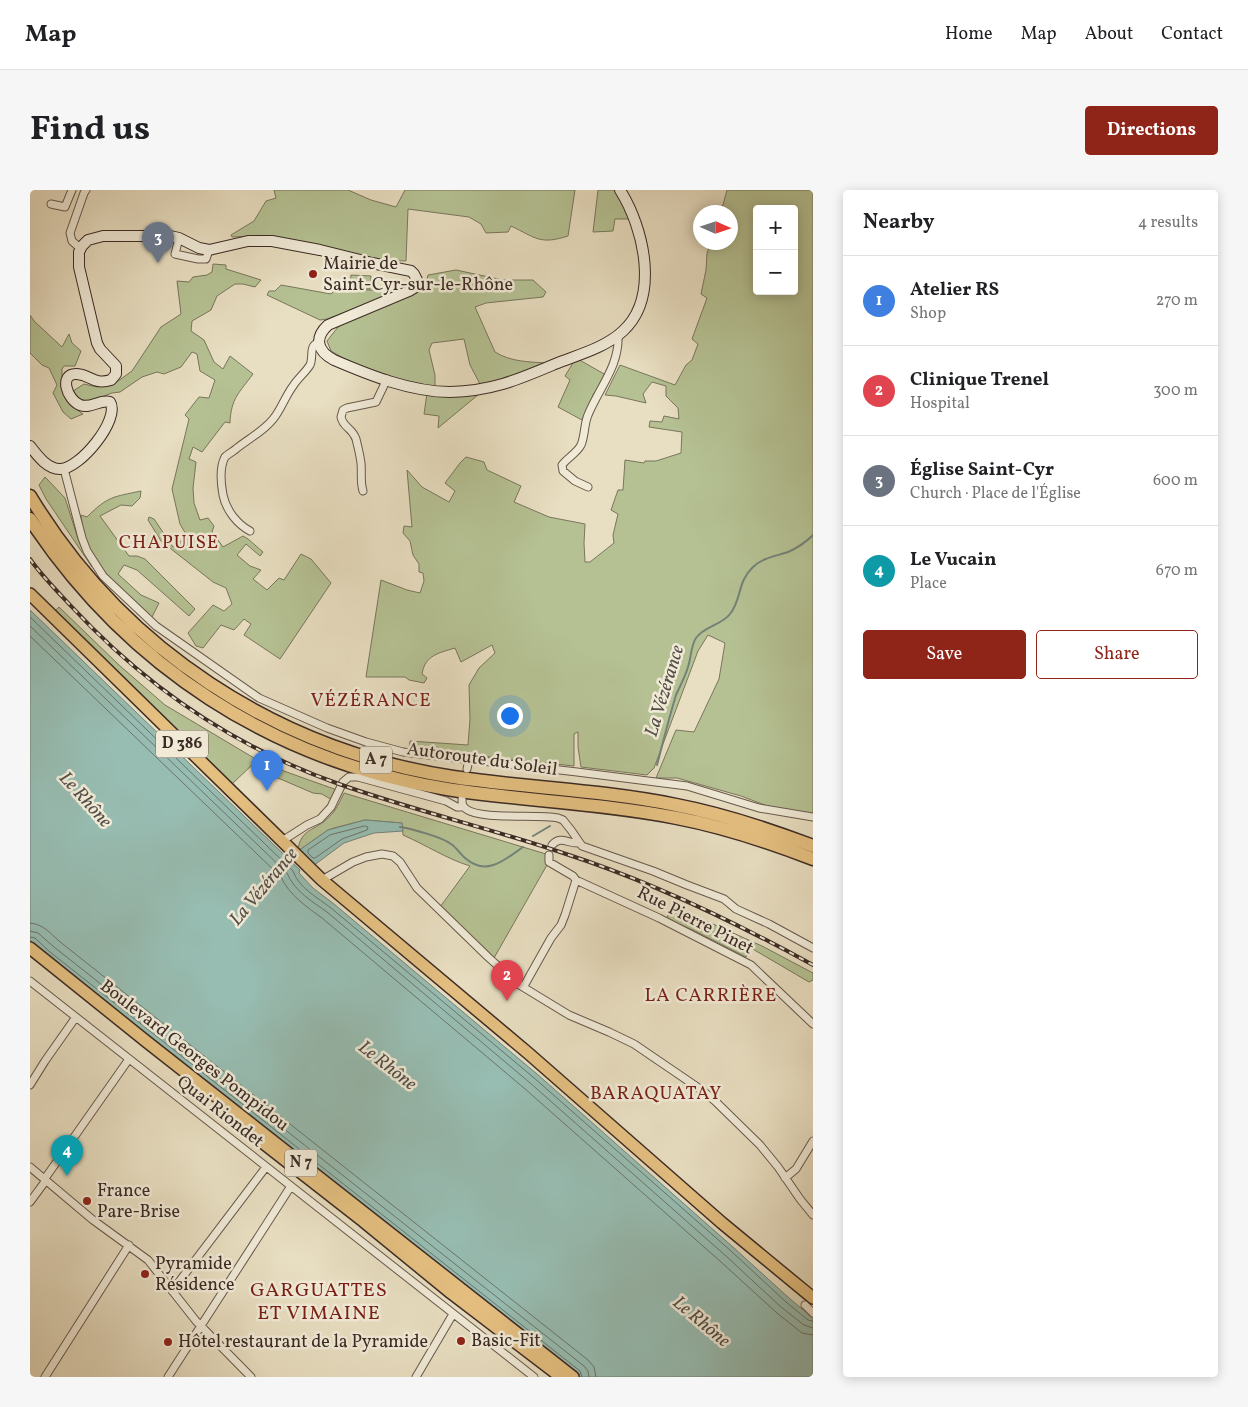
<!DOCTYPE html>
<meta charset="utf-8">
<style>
:root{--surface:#fff;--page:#f6f6f6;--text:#202124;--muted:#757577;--line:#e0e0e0;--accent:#8f2418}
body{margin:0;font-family:Vollkorn,serif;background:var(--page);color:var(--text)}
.controls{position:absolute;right:15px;top:15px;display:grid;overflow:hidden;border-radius:5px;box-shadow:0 2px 12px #0003}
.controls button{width:45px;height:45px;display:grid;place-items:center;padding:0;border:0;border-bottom:1px solid var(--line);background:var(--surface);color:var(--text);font:25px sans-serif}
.compass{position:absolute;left:663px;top:15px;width:45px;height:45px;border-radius:50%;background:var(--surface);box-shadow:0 2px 12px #0003;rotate:93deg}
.you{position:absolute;left:479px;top:525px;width:18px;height:18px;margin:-12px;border:4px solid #fff;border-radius:50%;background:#1a73e8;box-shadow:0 0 0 8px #1a73e833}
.badge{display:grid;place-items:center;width:32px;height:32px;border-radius:50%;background:var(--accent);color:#fff;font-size:16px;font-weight:700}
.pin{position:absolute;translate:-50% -41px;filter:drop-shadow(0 1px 2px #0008)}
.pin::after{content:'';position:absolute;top:26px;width:18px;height:15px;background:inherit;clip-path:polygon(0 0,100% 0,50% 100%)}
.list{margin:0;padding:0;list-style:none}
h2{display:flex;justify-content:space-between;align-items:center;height:65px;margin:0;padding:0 20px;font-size:21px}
h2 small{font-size:16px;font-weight:400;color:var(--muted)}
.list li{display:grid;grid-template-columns:32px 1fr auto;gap:15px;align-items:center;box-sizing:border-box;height:90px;padding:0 20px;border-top:1px solid var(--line)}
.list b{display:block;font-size:19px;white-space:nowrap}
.list p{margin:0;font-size:16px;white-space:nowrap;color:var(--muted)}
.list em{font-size:16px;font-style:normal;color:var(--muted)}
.actions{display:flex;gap:10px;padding:15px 20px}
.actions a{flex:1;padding:11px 0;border:1px solid var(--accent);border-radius:5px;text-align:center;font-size:18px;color:var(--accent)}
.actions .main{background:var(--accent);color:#fff}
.map{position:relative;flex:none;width:783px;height:1187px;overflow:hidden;border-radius:5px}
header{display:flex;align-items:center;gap:30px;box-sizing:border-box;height:70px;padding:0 25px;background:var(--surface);border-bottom:1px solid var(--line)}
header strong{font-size:24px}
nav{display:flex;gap:28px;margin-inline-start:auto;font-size:18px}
.intro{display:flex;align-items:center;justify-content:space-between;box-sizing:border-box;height:120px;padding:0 30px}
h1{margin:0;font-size:35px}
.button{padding:12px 22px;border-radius:5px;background:var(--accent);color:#fff;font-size:18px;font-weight:700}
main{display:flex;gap:30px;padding:0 30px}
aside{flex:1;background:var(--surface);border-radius:5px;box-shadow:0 2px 12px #0003}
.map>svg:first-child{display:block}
.green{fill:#b5c193;stroke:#78765c;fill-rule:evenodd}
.water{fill:#97bcb1;stroke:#738279}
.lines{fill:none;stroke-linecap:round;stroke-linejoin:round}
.shore{stroke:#6a746b;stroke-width:1}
.stream{stroke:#738279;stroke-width:2}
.street-casing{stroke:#67584c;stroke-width:9}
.secondary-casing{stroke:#3c2b25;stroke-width:12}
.primary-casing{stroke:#3c2b25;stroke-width:14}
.highway-casing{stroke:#3c2b25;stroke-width:15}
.street{stroke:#f0ead7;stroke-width:7}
.secondary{stroke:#f0ead7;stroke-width:10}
.primary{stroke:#e4bf80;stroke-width:11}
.highway{stroke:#e4bf80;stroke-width:12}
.rail-casing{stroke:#3c2b25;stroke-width:4}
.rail{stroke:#f0ead7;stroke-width:2;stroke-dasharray:5.5;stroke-linecap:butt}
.poi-dot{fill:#8f2418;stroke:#f0ead7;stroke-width:2}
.labels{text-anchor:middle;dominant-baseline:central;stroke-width:5;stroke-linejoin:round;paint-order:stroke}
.shield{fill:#f0ead7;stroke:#72645a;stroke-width:1}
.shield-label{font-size:16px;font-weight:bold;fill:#3c2b25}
.poi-label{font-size:18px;fill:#3c2b25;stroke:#f0ead7;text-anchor:start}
.street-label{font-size:18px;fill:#3c2b25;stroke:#f0ead7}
.neighbourhood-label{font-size:19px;letter-spacing:1px;fill:#7a1f14;stroke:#f0ead7}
.water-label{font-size:19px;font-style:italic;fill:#534f48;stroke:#f0ead7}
.quarter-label{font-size:20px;letter-spacing:1px;fill:#7a1f14;stroke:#f0ead7}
</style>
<header>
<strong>Map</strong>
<nav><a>Home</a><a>Map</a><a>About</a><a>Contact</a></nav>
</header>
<div class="intro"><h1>Find us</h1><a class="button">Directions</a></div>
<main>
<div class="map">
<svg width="783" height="1187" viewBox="0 0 783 1187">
<rect width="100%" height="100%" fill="#e8dec1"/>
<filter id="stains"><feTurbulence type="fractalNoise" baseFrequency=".004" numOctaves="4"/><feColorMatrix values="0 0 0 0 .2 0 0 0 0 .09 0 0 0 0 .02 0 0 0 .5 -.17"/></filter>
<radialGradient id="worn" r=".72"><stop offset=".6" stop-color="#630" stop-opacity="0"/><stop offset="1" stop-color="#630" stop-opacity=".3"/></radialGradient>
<path class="green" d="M244 0H318L341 10 366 17 375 0H545L538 46C510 55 506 48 481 36L478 42 456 43 451 34 439 27 378 19 376 71 349 70 260 49 225 46 202 47 201 45 224 31 236 11 246 8Z
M568 0H585L601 29H585L583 41 563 42Z
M697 0H783V624L740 617 711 606 647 588H626L646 540 664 542 689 489 695 453 678 445 668 461 624 578 617 585 551 577 548 557V542L544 544V576L379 558 380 551 438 555 440 529 439 495 449 478 465 463 462 455 431 472 425 458C409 463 395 465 392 484L397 488 394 493 379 490 375 487H336L351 390 377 400 390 403 394 391 393 383 389 382V374L383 365 380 351 373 343 374 336 382 337 377 280 392 297 419 312 425 301 415 293 430 273 436 267 454 272 457 280 491 296 484 312 519 327 555 334 554 353 555 372H560L584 353 583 345 588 324 581 320 588 300H593L595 270 614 273 615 271H626L651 263 652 242 619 237 620 231 632 232 634 226 649 229 648 218 636 206V196L622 192 613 204 616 213 586 206 575 205 590 175 645 195 656 175 662 170 668 154 662 149 677 108 671 104 676 80 677 63 681 53 700 52V22H684L693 15ZM727 19H764V101H727Z
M183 74 196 75V79L231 90 225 97 213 94H205L187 106 181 120 162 131 161 141 174 150 184 172 193 179 200 166 223 184C209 203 201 208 200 233L195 232 172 262 163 257 159 269 166 272 163 298 164 313 170 330 178 328 184 336 182 342 193 357 213 346 218 349 233 362 230 366 216 354 207 365 220 376 231 380 223 389 237 400 249 388 254 390 271 364 281 369 301 393 250 469 214 445 221 434 214 429 204 440 191 435 173 458 166 456 158 443 183 415 194 421 202 414 196 398 183 392 131 351 118 330 119 327 124 329 143 357 145 356 157 346 150 334 142 299 159 229 155 225 169 207 179 208 185 190 170 181 167 164 162 162 151 177 134 184 127 182 112 187 90 202 82 203 58 212 49 209 43 201 54 194 67 197 84 194 102 181 131 137 151 124 147 91 159 92 163 87 177 85 182 82Z
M426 80 473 90H503L516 102 513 107 456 113 445 117 465 162C481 172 500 172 518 173L488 186 451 196 440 175 434 149 402 153 399 160 405 185V199C372 192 330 179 301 161L297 151 308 137 322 129 391 101 396 93 398 85Z
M321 85 341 86 340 99 320 98Z
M251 95 301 104 306 99 343 100 368 96 370 102 297 129 290 130 237 105 239 101H245Z
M0 125 4 131 32 157 39 144 42 153 51 161 45 176H34L32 179C32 205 30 208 53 224L41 229 33 222 23 203 27 195 19 178 12 175 0 163Z
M546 168 576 185 565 203H564L552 230 528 217 540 190 535 186Z
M397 203 449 204 408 238 409 226 394 224Z
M15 287 35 308 49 352 62 377 16 309 9 295Z
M111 301 110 308 102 316 91 315 70 326 99 366H107L115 369 165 419 159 426 107 380 94 375 88 384 111 405 129 413 122 427C95 404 64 380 54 345 52 339 52 332 51 325L57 327C78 306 83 307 111 301Z
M29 417 89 475 135 515 224 568 251 580 307 600 302 610 292 604 283 603 241 585 222 575 202 594 24 422Z
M314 603 516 664V670L517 675 464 768 410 717 440 676C417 669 396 655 373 645L372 633 335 630 304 638 298 640 268 661C270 638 286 641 299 627 306 621 310 611 314 603Z
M643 716 732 756 783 783V790L779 792 721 758 716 767 663 740 636 729Z"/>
<path class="water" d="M0 420 270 680 269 683 283 698 304 714 507 884 704 1058 759 1108 783 1128V1187H550L16 765 0 750Z
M335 630 372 633 373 641 344 643 314 653 283 676 268 661 298 640Z"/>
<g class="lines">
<path class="shore" d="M0 427 263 681C268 697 288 708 301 718L503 887 701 1061 756 1112 778 1130 783 1131
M0 436 257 683C264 701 283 712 297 722L499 892 696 1066 751 1117 774 1135 783 1138
M0 446 251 687C259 705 277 717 292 728L494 898 691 1072 747 1123 772 1143 783 1145
M335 636 338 637 337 640 312 649 285 668H283L278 663V660L300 645Z
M0 733C13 734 20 743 29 751L558 1170 564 1177 566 1187
M0 741 8 743 24 757 554 1176 558 1181 559 1187
M0 747 5 748 20 762 550 1181 552 1187"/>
<path class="stream" d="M627 575C633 552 639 528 646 505 650 496 655 487 658 477 661 468 661 455 666 448 674 436 692 435 700 424 712 409 707 392 723 377 732 368 746 366 758 362 767 358 776 352 783 345
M370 637C382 639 412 647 421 654 427 658 430 664 435 668 457 687 474 670 493 657
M503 646 520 636"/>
<defs>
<path id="street" d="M21 14 35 17 42 0
M149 48 145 64 168 69H176L179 60
M50 58 42 51 40 43 54 3 56 0
M34 279 52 348 57 361 73 386 126 436 229 508 297 538 336 552 373 562 547 582 657 596 729 618 783 627
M558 297 545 291 533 281 532 275C537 268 547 263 551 255 555 246 554 234 558 225 569 198 590 175 588 145
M333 301C330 291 332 283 331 273 330 265 328 257 326 249 322 237 313 238 311 227L313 220 317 218 346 212 357 189
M220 341C207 334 196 320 193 305 191 294 189 278 195 267 198 264 204 261 207 258 221 247 239 238 248 222 253 214 257 204 263 196 268 188 275 183 280 175 284 166 278 156 289 152
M437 579 439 570
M432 609C432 613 432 616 436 619 450 630 508 624 528 628L533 630 541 640 552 656 623 681 657 695 694 709 706 719 739 734 783 758
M252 651 277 635 290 629 301 617 313 592 319 587H328L416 611 427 617H433
M522 655C531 645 538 654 549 653
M292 690 323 672 336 667 352 664 363 666 370 672 387 698 458 767 488 794 539 825 579 842 604 854 673 901 685 911 730 955 748 977 770 1009 783 1025
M546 690 629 728 721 775 783 834
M0 791 504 1187
M494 796 521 748 531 735 535 725 546 690 543 686 519 672V665
M0 895 15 871 46 827
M0 977 63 1030 118 1070 166 1131 221 1187
M755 988 766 979 783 951
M0 1012 14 993 16 987 99 869
M142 1101 236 977
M775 1115 783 1123
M15 1187 99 1055
M138 1187 261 996
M386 1187 423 1124"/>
<path id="secondary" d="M0 256C7 265 17 279 30 279 49 280 91 229 80 212 70 209 61 219 50 215 37 210 28 183 47 184 61 185 63 195 81 190L86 184V176L70 159 67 153 49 77V62L52 56 58 50 73 46H140L149 48 169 58 179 60 218 51H242L290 60 342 73 381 81 384 84 387 90 384 98 379 101 298 135C284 148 287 161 304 170 339 185 381 202 420 202 462 201 487 190 525 174 547 165 575 158 593 141 630 107 614 38 590 0"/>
<path id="primary" d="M0 404 292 690 498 863 692 1033 783 1108
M0 758 117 852 543 1187
M191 920 333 1031 421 1103 531 1187"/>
<path id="highway" d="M0 306C92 459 247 560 423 587 497 598 572 600 646 615 693 624 738 639 783 656
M0 329C97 476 243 571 417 599 493 611 571 613 647 628 694 637 739 652 783 669"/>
</defs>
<use href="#street" class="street-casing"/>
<use href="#secondary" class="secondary-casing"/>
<use href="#primary" class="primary-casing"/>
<use href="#highway" class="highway-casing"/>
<use href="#street" class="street"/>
<use href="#secondary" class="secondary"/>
<use href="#primary" class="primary"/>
<use href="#highway" class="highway"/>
<defs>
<path id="rail" d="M0 369C12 386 27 401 41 416 117 498 204 557 309 594 382 620 459 638 533 663 620 691 703 731 783 775"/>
</defs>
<use href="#rail" class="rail-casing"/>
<use href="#rail" class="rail"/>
</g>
<g class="poi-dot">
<circle cx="283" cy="84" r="5"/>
<circle cx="57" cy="1011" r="5"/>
<circle cx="115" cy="1084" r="5"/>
<circle cx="431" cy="1151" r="5"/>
<circle cx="138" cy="1152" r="5"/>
</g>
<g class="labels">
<g class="shield">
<rect x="126" y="540.5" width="52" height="27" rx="4"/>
<rect x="330" y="556.5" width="32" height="27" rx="4"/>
<rect x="255" y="959.5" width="32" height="27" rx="4"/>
</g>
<g class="shield-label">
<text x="152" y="554">D 386</text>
<text x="346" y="570">A 7</text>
<text x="271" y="973">N 7</text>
</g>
<g class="poi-label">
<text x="293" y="74">Mairie de<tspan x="293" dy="21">Saint-Cyr-sur-le-Rhône</tspan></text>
<text x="67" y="1001">France<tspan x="67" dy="21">Pare-Brise</tspan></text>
<text x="125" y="1074">Pyramide<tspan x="125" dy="21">Résidence</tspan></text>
<text x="441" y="1151">Basic-Fit</text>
<text x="148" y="1152">Hôtel restaurant de la Pyramide</text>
</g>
<g class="street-label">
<text transform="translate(452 570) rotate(8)">Autoroute du Soleil</text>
<text transform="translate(665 731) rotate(27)">Rue Pierre Pinet</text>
<text transform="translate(164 866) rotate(38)">Boulevard Georges Pompidou</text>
<text transform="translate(190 922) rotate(38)">Quai Riondet</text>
</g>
<g class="neighbourhood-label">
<text x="139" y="353">CHAPUISE</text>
<text x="341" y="511">VÉZÉRANCE</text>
<text x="681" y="806">LA CARRIÈRE</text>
<text x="626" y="904">BARAQUATAY</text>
</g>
<g class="water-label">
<text transform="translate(635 501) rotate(-73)">La Vézérance</text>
<text transform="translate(55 610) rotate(48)">Le Rhône</text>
<text transform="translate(234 697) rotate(-50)">La Vézérance</text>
<text transform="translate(357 876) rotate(38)">Le Rhône</text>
<text transform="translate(671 1132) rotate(40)">Le Rhône</text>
</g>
<g class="quarter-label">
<text x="289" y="1101">GARGUATTES<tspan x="289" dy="23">ET VIMAINE</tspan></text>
</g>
</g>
<rect width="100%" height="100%" filter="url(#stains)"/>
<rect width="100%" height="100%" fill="url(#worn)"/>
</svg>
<div class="controls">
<button>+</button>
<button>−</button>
</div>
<svg class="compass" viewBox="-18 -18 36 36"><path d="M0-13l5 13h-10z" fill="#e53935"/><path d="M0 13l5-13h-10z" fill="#757577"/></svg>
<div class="you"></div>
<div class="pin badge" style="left:237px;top:601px;background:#3f7fe0">1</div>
<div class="pin badge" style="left:477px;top:811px;background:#e0444e">2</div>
<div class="pin badge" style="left:128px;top:73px;background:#6b7280">3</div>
<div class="pin badge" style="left:37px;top:986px;background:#0f9aa8">4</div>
</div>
<aside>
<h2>Nearby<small>4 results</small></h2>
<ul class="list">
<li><span class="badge" style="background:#3f7fe0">1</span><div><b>Atelier RS</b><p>Shop</p></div><em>270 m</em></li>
<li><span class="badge" style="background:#e0444e">2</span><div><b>Clinique Trenel</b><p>Hospital</p></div><em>300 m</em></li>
<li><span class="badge" style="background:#6b7280">3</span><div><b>Église Saint-Cyr</b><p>Church · Place de l'Église</p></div><em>600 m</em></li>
<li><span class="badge" style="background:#0f9aa8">4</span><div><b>Le Vucain</b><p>Place</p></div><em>670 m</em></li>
</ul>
<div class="actions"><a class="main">Save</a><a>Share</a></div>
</aside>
</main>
